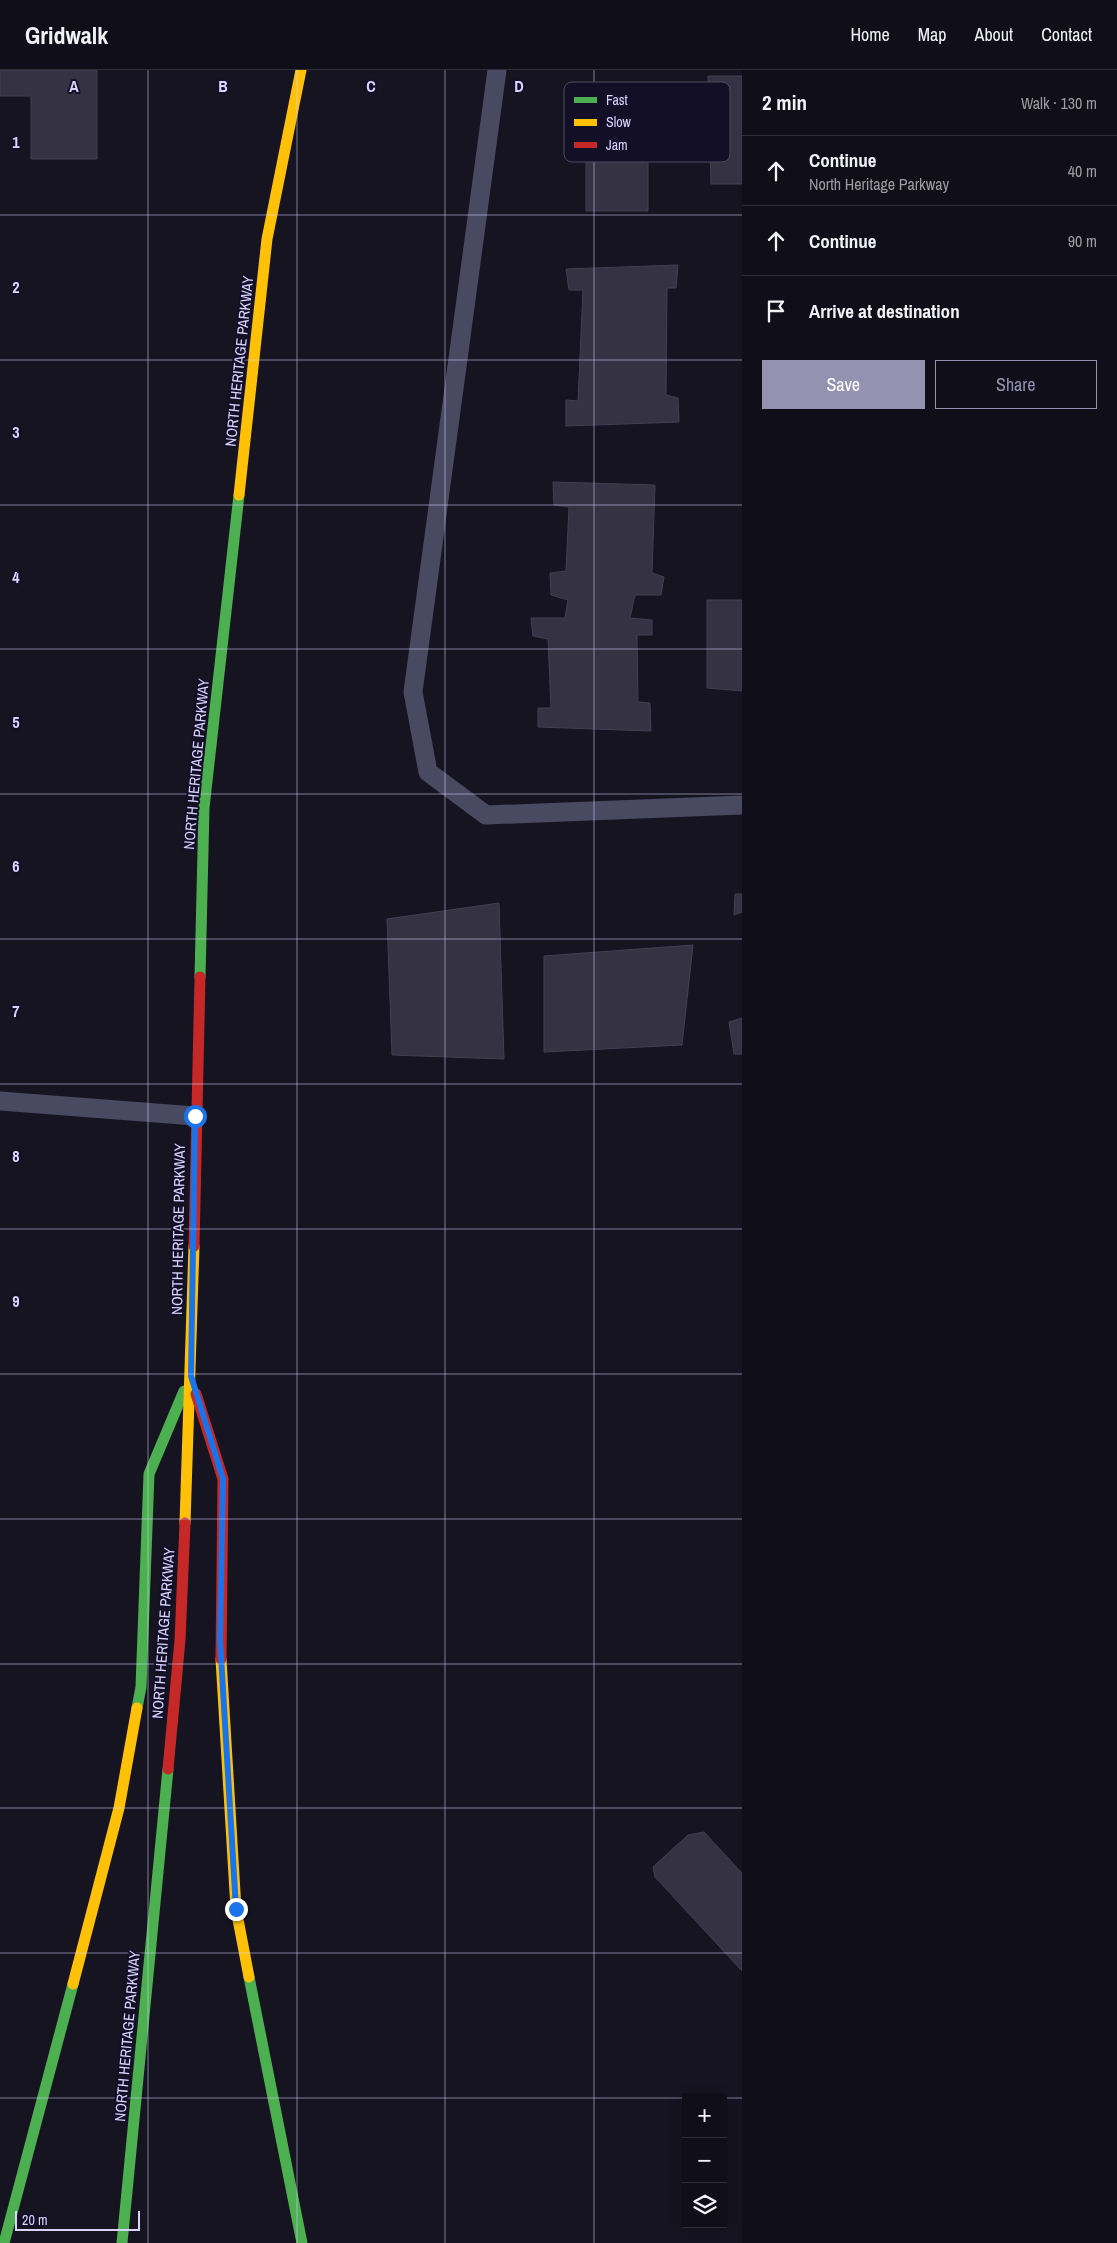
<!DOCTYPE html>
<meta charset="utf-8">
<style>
:root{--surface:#100f19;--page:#191822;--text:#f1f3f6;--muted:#9c9ca2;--line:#302f38;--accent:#9591b1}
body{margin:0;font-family:"Archivo Narrow",sans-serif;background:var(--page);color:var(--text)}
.controls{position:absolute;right:15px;bottom:15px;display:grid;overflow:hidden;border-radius:0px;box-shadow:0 2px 12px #0003}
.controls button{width:45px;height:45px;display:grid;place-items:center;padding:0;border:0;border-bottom:1px solid var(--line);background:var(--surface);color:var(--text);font:25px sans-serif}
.scale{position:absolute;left:15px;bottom:12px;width:125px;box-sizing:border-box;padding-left:5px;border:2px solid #d9d4ff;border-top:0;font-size:14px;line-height:18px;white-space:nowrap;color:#d9d4ff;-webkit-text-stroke:4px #130f26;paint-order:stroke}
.stop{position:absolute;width:15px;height:15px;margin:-11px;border:4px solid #1a73e8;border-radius:50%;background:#fff}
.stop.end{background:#1a73e8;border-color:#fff;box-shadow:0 1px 5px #0008}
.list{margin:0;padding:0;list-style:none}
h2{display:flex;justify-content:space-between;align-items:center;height:65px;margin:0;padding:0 20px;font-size:21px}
h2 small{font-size:16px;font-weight:400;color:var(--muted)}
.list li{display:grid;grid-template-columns:32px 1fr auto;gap:15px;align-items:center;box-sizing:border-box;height:70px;padding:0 20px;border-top:1px solid var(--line)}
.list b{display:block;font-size:19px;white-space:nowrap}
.list p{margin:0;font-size:16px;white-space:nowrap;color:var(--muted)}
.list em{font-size:16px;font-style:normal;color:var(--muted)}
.actions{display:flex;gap:10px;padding:15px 20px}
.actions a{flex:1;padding:11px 0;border:1px solid var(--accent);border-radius:0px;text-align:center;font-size:18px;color:var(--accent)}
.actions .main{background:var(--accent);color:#fff}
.icon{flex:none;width:28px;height:28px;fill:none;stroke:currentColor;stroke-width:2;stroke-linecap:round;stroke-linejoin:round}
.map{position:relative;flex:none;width:742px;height:2173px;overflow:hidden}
header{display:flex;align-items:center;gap:30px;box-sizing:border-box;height:70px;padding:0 25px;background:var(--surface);border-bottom:1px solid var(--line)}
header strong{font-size:24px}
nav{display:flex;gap:28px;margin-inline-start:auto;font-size:18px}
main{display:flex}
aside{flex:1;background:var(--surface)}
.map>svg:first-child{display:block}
.building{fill:#343243;stroke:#433f54}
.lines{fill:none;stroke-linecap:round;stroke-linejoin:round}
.lane{stroke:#4a4962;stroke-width:19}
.fast{stroke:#4caf50;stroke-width:11}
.slow{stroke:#ffc107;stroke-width:11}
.jam{stroke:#c62828;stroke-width:11}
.route{stroke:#1a73e8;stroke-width:6}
.grid{fill:none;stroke:#d9d4ff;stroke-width:1;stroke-opacity:0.55}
.labels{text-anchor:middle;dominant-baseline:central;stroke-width:4;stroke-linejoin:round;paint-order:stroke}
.street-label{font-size:15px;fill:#d9d4ff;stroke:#130f26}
.key{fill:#130f26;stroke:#4e4a67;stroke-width:1}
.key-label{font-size:14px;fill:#d9d4ff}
.grid-label{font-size:16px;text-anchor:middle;font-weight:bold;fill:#d9d4ff;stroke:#130f26;stroke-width:4;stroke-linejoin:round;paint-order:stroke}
</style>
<header>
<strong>Gridwalk</strong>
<nav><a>Home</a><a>Map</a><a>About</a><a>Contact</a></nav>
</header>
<main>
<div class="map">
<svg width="742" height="2173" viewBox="0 0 742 2173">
<rect width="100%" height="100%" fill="#161421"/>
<path class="building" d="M0 0H97V89H31V26H0Z
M708 6H742V114H711Z
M586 33H648V141H586Z
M678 195 676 218H667L666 325 678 328 679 352 566 356V330L578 331 583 220H569L566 199Z
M553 412 655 415 652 503 664 507 661 525H635L630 548 652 550V565H637L638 632 650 633 651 661 538 657V638H551L548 569 533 566 531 548H565L568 530 551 525 550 503 566 501 569 437 554 435Z
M707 530H742V621L707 618Z
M735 824H742V842L734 845Z
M499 833 504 989 392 985 387 849Z
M693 875 682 975 544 982V886Z
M742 948V984H734L729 952Z
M704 1762 742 1803V1901L655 1807 653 1797 688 1765Z"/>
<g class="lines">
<path class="lane" d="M497 0 413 622 428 702 486 745 742 735
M0 1031 195 1046"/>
<path class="fast" d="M200 907 204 738 239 425
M137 1638 141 1617 149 1404 184 1321
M249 1907 302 2173
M4 2173 73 1914
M122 2173 168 1699"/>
<path class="slow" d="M239 425 267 169 301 0
M185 1453 194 1176
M221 1589 236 1839 249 1907
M73 1914 119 1738 137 1638"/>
<path class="jam" d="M194 1176 200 907
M196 1324 223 1409 221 1589
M168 1699 180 1570 185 1453"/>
</g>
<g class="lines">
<path class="route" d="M195 1046 191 1306 223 1409 220 1569 236 1839"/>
</g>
<path class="grid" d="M148 0V2173M297 0V2173M445 0V2173M594 0V2173M0 145H742M0 290H742M0 435H742M0 579H742M0 724H742M0 869H742M0 1014H742M0 1159H742M0 1304H742M0 1449H742M0 1594H742M0 1738H742M0 1883H742M0 2028H686M723 2028H742"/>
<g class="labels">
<g class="street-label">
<text transform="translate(239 291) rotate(-84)">NORTH HERITAGE PARKWAY</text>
<text transform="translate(196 694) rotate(-85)">NORTH HERITAGE PARKWAY</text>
<text transform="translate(178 1159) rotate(-89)">NORTH HERITAGE PARKWAY</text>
<text transform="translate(163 1563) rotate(-86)">NORTH HERITAGE PARKWAY</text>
<text transform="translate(127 1966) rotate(-85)">NORTH HERITAGE PARKWAY</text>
</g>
</g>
<rect x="564" y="12" width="166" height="80" rx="8" class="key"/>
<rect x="574" y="27" width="23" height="6" fill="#4caf50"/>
<rect x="574" y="49" width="23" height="7" fill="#ffc107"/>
<rect x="574" y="72" width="23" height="6" fill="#c62828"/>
<g class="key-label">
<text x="606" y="35">Fast</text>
<text x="606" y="57">Slow</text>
<text x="606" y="80">Jam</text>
</g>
<g class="grid-label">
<text x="74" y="22">A</text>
<text x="223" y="22">B</text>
<text x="371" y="22">C</text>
<text x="519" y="22">D</text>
<text x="16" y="78">1</text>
<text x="16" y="223">2</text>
<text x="16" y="368">3</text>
<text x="16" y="513">4</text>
<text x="16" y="658">5</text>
<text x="16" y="802">6</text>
<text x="16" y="947">7</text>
<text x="16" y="1092">8</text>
<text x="16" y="1237">9</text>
</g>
</svg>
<div class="controls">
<button>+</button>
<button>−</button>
<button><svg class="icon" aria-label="layers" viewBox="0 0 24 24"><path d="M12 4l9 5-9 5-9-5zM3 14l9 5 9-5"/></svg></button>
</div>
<div class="scale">20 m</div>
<div class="stop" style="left:195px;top:1046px"></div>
<div class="stop end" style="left:236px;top:1839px"></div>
</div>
<aside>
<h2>2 min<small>Walk · 130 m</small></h2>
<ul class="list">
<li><svg class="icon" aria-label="ahead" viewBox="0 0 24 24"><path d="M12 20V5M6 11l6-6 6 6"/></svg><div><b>Continue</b><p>North Heritage Parkway</p></div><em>40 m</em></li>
<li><svg class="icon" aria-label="ahead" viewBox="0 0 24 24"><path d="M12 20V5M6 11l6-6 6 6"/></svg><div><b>Continue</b></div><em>90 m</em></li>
<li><svg class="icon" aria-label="arrive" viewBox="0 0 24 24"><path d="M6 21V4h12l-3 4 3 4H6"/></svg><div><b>Arrive at destination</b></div></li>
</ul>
<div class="actions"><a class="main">Save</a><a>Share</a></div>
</aside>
</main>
